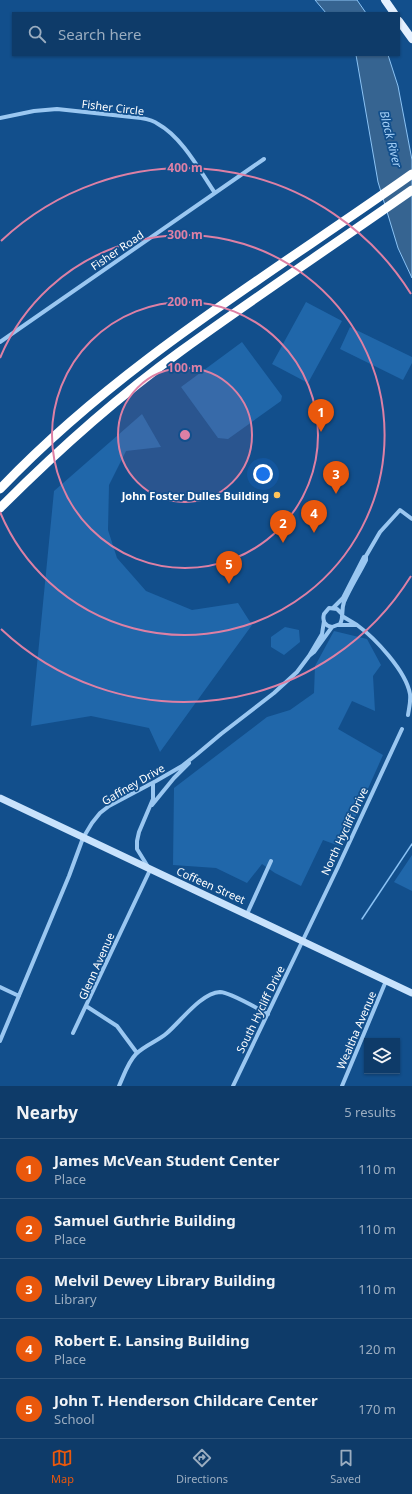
<!DOCTYPE html>
<style>
:root{--surface:#0e3b69;--page:#17426f;--text:#f1f3f6;--muted:#9badc0;--line:#2e557d;--accent:#ea580c}
body{margin:0;font-family:"Noto Sans",sans-serif;background:var(--page);color:var(--text)}
.controls{position:absolute;right:12px;bottom:12px;display:grid;overflow:hidden;border-radius:0px;box-shadow:0 1px 3px #0004}
.controls button{width:36px;height:36px;display:grid;place-items:center;padding:0;border:0;border-bottom:1px solid var(--line);background:var(--surface);color:var(--text);font:20px sans-serif}
.you{position:absolute;left:263px;top:474px;width:14px;height:14px;margin:-10px;border:3px solid #fff;border-radius:50%;background:#1a73e8;box-shadow:0 0 0 6px #1a73e833}
.badge{display:grid;place-items:center;width:26px;height:26px;border-radius:50%;background:var(--accent);color:#fff;font-size:13px;font-weight:700}
.pin{position:absolute;translate:-50% -33px;filter:drop-shadow(0 1px 2px #0008)}
.pin::after{content:'';position:absolute;top:21px;width:14px;height:12px;background:inherit;clip-path:polygon(0 0,100% 0,50% 100%)}
.list{margin:0;padding:0;list-style:none}
h2{display:flex;justify-content:space-between;align-items:center;height:52px;margin:0;padding:0 16px;font-size:17px}
h2 small{font-size:13px;font-weight:400;color:var(--muted)}
.list li{display:grid;grid-template-columns:26px 1fr auto;gap:12px;align-items:center;box-sizing:border-box;height:60px;padding:0 16px;border-top:1px solid var(--line)}
.list b{display:block;font-size:15px;white-space:nowrap}
.list p{margin:0;font-size:13px;white-space:nowrap;color:var(--muted)}
.list em{font-size:13px;font-style:normal;color:var(--muted)}
.icon{flex:none;width:22px;height:22px;fill:none;stroke:currentColor;stroke-width:2;stroke-linecap:round;stroke-linejoin:round}
.map{position:relative;flex:none;width:412px;height:1086px;overflow:hidden}
.search{position:absolute;background:var(--surface);box-shadow:0 1px 3px #0004;left:12px;right:12px;top:12px;height:44px;display:flex;align-items:center;gap:10px;box-sizing:border-box;padding:0 14px;border-radius:0px;color:var(--muted);font-size:15px}
.sheet{height:352px;background:var(--surface)}
nav{display:flex;justify-content:space-around;align-items:center;box-sizing:border-box;height:56px;border-top:1px solid var(--line);background:var(--surface);font-size:11px;color:var(--muted)}
nav a{display:grid;justify-items:center;gap:2px}
nav .on{color:var(--accent)}
.map>svg:first-child{display:block}
.green{fill:#2067aa}
.water{fill:#366491;stroke:#8bc3f5}
.lines{fill:none;stroke-linecap:round;stroke-linejoin:round}
.stream{stroke:#8bc3f5;stroke-width:1.5}
.minor{stroke:#9ac7f1;stroke-width:4}
.secondary{stroke:#c8e2fc;stroke-width:7}
.primary{stroke:#e4f0ff;stroke-width:8}
.motorway{stroke:#fff;stroke-width:9}
.ring{fill:none;stroke:#dd80a5;stroke-width:2}
.poi-dot{fill:#ffc45a;stroke:#124f8c;stroke-width:1.5}
.labels{text-anchor:middle;dominant-baseline:central;stroke-width:3.5;stroke-linejoin:round;paint-order:stroke}
.street-label{font-size:11px;fill:#fff;stroke:#124f8c}
.poi-label{font-size:11px;font-weight:bold;fill:#fff;stroke:#124f8c;text-anchor:end}
.water-label{font-size:12px;font-style:italic;fill:#a5d1f9;stroke:#124f8c}
.centre{fill:#dd80a5;stroke:#124f8c;stroke-width:2}
.ring-label{font-size:12px;text-anchor:middle;font-weight:bold;fill:#dd80a5;stroke:#124f8c;stroke-width:3.5;stroke-linejoin:round;paint-order:stroke}
</style>
<div class="map">
<svg width="412" height="1086" viewBox="0 0 412 1086">
<rect width="100%" height="100%" fill="#124f8c"/>
<path class="green" d="M306 302 342 321 308 383 272 364Z
M350 327 412 357V363L403 380 340 349Z
M242 342 282 396 281 401 228 439 218 438 181 387Z
M142 414 161 447 126 451 109 485 108 530 117 558 146 591 192 610 238 603 252 625 160 752 149 728 91 716 31 726 54 491Z
M285 627 299 630 300 642 284 655 271 647V637Z
M334 631 367 639 381 665 373 676 375 711 352 701 338 729 383 755 342 847 323 840 301 886 275 873 262 864 247 883 216 868 173 865 174 788 267 717 290 710 314 693 315 666Z
M412 855V891L394 882Z"/>
<path class="water" d="M315 0H357L366 13H326Z
M356 55H388L398 86 412 160V278L398 248 378 182Z"/>
<g class="lines">
<path class="stream" d="M362 919 412 844"/>
<path class="minor" d="M0 118 34 111 57 109 141 118C147 119 153 120 158 124 182 137 200 171 215 193
M0 342 264 159
M366 556 380 532 400 510 412 519
M333 608 343 598 364 557 366 556V560C359 574 350 588 344 602 341 610 344 617 340 624L332 627C325 626 322 621 324 614L329 608 337 609 341 613
M324 621 322 634 309 656 314 652 332 627
M338 625H357L342 616
M357 625C375 638 406 671 410 694 411 701 409 708 408 715
M152 805 174 778 189 763
M247 914 271 861
M0 987 19 996
M86 1006 117 1026 137 1053
M73 1033 150 870 137 849V841L139 832 153 799V783
M0 1041 69 876 83 838 92 823 100 813 109 806 156 781 182 766 196 755 221 734 274 693 297 672 309 656
M119 1086C124 1075 128 1062 136 1054 145 1045 158 1041 167 1033 181 1021 201 993 220 992 230 992 258 1009 268 1014
M233 1086 338 867 402 729
M342 1086 386 981"/>
<path class="secondary" d="M0 798C137 864 275 927 412 993"/>
<path class="primary" d="M385 0 394 13
M399 21 412 39"/>
<path class="motorway" d="M0 489C120 363 271 274 412 174
M0 508C56 452 116 398 181 351 257 296 335 244 412 190"/>
</g>
<circle cx="185" cy="435" r="67" fill="#dd80a5" fill-opacity=".12"/>
<g class="ring">
<circle cx="185" cy="435" r="67"/>
<circle cx="185" cy="435" r="133"/>
<path d="M0 358A200 200 0 1 1 0 512"/>
<path d="M411 576A267 267 0 0 1 1 629M1 241A267 267 0 0 1 411 294"/>
</g>
<circle class="poi-dot" cx="277" cy="495" r="4"/>
<g class="labels">
<g class="street-label">
<text transform="translate(113 107) rotate(7)">Fisher Circle</text>
<text transform="translate(117 250) rotate(-34)">Fisher Road</text>
<text transform="translate(133 784) rotate(-30)">Gaffney Drive</text>
<text transform="translate(344 831) rotate(-65)">North Hycliff Drive</text>
<text transform="translate(211 885) rotate(24)">Coffeen Street</text>
<text transform="translate(96 966) rotate(-66)">Glenn Avenue</text>
<text transform="translate(260 1009) rotate(-64)">South Hycliff Drive</text>
<text transform="translate(356 1030) rotate(-67)">Wealtha Avenue</text>
</g>
<g class="poi-label">
<text x="269" y="495">John Foster Dulles Building</text>
</g>
<g class="water-label">
<text transform="translate(391 139) rotate(76)">Black River</text>
</g>
</g>
<circle cx="185" cy="435" r="6" class="centre"/>
<g class="ring-label">
<text x="185" y="172">400 m</text>
<text x="185" y="239">300 m</text>
<text x="185" y="306">200 m</text>
<text x="185" y="372">100 m</text>
</g>
</svg>
<div class="controls">
<button><svg class="icon" aria-label="layers" viewBox="0 0 24 24"><path d="M12 4l9 5-9 5-9-5zM3 14l9 5 9-5"/></svg></button>
</div>
<div class="you"></div>
<div class="pin badge" style="left:321px;top:432px">1</div>
<div class="pin badge" style="left:283px;top:543px">2</div>
<div class="pin badge" style="left:336px;top:494px">3</div>
<div class="pin badge" style="left:314px;top:533px">4</div>
<div class="pin badge" style="left:229px;top:584px">5</div>
<div class="search"><svg class="icon" aria-label="search" viewBox="0 0 24 24"><circle cx="10" cy="10" r="6"/><path d="M15 15l6 6"/></svg>Search here</div>
</div>
<section class="sheet">
<h2>Nearby<small>5 results</small></h2>
<ul class="list">
<li><span class="badge">1</span><div><b>James McVean Student Center</b><p>Place</p></div><em>110 m</em></li>
<li><span class="badge">2</span><div><b>Samuel Guthrie Building</b><p>Place</p></div><em>110 m</em></li>
<li><span class="badge">3</span><div><b>Melvil Dewey Library Building</b><p>Library</p></div><em>110 m</em></li>
<li><span class="badge">4</span><div><b>Robert E. Lansing Building</b><p>Place</p></div><em>120 m</em></li>
<li><span class="badge">5</span><div><b>John T. Henderson Childcare Center</b><p>School</p></div><em>170 m</em></li>
</ul>
</section>
<nav>
<a class="on"><svg class="icon" aria-label="map" viewBox="0 0 24 24"><path d="M3 6l6-2 6 2 6-2v14l-6 2-6-2-6 2zM9 4v14M15 6v14"/></svg>Map</a>
<a><svg class="icon" aria-label="directions" viewBox="0 0 24 24"><path d="M12 3l9 9-9 9-9-9zM9 14v-3h6M13 9l2 2-2 2"/></svg>Directions</a>
<a><svg class="icon" aria-label="saved" viewBox="0 0 24 24"><path d="M7 4h10v16l-5-4-5 4z"/></svg>Saved</a>
</nav>
